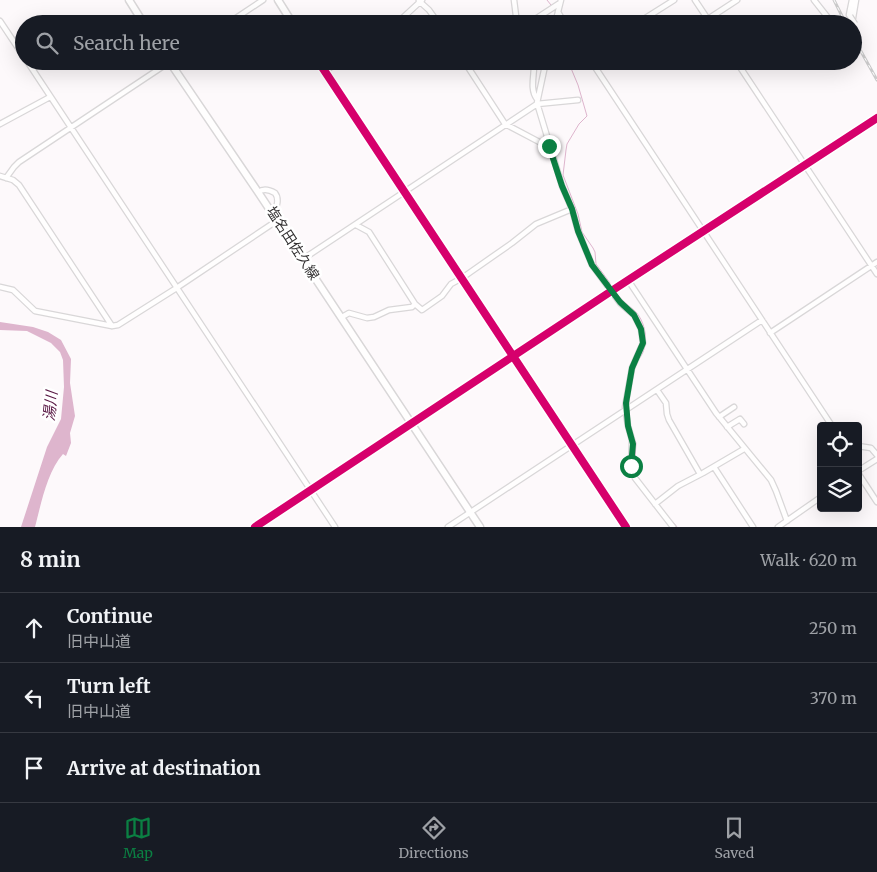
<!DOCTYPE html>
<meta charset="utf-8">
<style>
:root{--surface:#171b24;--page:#20242c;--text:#f1f3f6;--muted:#9ea1a6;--line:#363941;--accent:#0b8043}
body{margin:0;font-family:Merriweather,"Noto Sans JP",serif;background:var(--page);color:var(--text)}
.controls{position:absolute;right:15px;bottom:15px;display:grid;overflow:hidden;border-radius:5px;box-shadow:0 5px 20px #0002}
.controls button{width:45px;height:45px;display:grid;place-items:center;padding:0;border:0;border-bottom:1px solid var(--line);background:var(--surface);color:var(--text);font:25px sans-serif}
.stop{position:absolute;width:15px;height:15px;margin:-11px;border:4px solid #0b8043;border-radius:50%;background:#fff}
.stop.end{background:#0b8043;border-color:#fff;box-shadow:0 1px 5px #0008}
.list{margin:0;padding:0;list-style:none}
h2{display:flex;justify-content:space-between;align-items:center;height:65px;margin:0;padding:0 20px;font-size:21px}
h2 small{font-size:16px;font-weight:400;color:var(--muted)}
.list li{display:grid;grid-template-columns:32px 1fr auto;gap:15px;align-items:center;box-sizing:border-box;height:70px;padding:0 20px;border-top:1px solid var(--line)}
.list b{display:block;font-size:19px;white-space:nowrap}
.list p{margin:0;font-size:16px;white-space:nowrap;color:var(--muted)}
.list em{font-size:16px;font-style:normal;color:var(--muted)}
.icon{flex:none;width:28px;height:28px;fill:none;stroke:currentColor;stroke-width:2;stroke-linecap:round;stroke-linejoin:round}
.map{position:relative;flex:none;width:877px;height:527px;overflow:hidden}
.search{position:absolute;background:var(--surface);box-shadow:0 5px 20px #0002;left:15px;right:15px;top:15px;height:55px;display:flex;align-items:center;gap:12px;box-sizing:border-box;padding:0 18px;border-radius:28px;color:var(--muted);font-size:19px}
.sheet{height:275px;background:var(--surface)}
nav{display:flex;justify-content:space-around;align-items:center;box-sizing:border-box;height:70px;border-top:1px solid var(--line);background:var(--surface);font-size:14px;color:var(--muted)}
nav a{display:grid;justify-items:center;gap:2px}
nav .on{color:var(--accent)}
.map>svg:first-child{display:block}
.water{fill:#deb5cd}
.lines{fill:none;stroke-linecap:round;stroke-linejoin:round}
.stream{stroke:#deb5cd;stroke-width:1}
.street-casing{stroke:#d9d7d8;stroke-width:7}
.secondary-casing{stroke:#d9d7d8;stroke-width:9}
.street{stroke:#fffefe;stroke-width:4.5}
.secondary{stroke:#fffefe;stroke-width:6}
.rail-casing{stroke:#cbcacb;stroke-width:3}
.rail{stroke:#fff;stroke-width:1;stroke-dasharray:4;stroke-linecap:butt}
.street-bridge-casing{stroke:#d9d7d8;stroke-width:7;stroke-linecap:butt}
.street-bridge{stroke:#fffefe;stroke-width:4.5}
.cycleway-casing{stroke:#fff;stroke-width:11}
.cycleway{stroke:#d6006c;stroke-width:8}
.route{stroke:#0b8043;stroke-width:6}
.labels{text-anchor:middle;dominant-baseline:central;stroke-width:5;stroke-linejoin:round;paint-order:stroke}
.street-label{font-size:14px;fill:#312f30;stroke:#fff}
.water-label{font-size:15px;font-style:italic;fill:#551340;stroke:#fff}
</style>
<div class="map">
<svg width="877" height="527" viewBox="0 0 877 527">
<rect width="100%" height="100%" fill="#fdf9fb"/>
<path class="water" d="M0 322 33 327 48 332 61 340 71 359 70 383 75 416 70 433 71 443 66 456 63 454C47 472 41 504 35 527H21L47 447 61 419 64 387 63 360 60 352 51 343 27 331 0 330Z"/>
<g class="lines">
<path class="stream" d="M547 0 551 5
M568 61 578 85 587 116 579 124 567 144 566 150 563 175 578 214 582 232 593 248 595 252 596 264 610 283
M617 294C622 301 628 305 635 311 644 320 648 337 644 349 643 354 639 359 636 363
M631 385 635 367
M629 405V396
M629 411V420
M632 433 636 443 635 459
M673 522 677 527"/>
<defs>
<path id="street" d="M514 0 517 24
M695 0 711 24
M814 0 833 24
M419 1 429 10 439 24
M558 12 565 24
M850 16 849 15 852 0
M708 19 737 0
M0 21 24 57
M227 24 263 0
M396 24 422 0
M509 24C520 18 527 22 537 18L560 3
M555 24 561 0
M636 24 674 0
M850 24 853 18 856 0
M27 61 335 527
M464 61 505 124 545 145 549 146
M534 61C535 74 529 89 537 99
M546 61 537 103 562 186 572 209 578 231 592 265 620 303 634 315 641 329 643 343 632 368 625 407 628 426 632 440 631 466 635 478 673 527
M591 61 832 426
M736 61 877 274
M325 71 340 61
M0 124 50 97
M0 176 13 180 19 185 112 326
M6 178 14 167 19 162 171 61
M258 192C264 188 270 190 275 193 279 198 278 208 272 212
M356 225 369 232 415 304
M303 259 537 104 578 100
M628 280 716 413 771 480 776 491 787 521
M0 287 13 290 35 311 112 326 118 325 175 289 278 220
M342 317 349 313 367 318 374 317 389 310 412 307 415 304 422 310 442 296 451 284 462 278 512 243 536 224 572 209
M770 333 877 262
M657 390 666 403 667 414 669 420 700 474
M719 417 734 407
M727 427 740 419 744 424
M858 446 871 448 877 455
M714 467 753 527
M858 471 877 459
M858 473 877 502
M655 504 678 486 703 473 744 449
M255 527 616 288 877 118
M448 527 762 320
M778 527 821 497"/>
<path id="secondary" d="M129 0 144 24
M278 0 293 24
M169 61 258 192 480 527
M318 61 626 527"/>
</defs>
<use href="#street" class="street-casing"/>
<use href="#secondary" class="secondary-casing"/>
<use href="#street" class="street"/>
<use href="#secondary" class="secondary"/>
<defs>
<path id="rail" d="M834 0 846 24
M853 37 877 80"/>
</defs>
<use href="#rail" class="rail-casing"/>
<use href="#rail" class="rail"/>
<defs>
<path id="street-bridge" d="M850 16 855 24"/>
</defs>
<use href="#street-bridge" class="street-bridge-casing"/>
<use href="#street-bridge" class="street-bridge"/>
<defs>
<path id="cycleway" d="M318 61 626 527
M255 527 616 288 877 118"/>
</defs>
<use href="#cycleway" class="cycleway-casing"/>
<use href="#cycleway" class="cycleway"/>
</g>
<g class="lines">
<path class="route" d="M549 146 562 186 572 209 578 231 592 265 620 302 634 315 641 329 643 343 632 368 626 403 628 426 633 444 631 466"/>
</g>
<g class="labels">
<g class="street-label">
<text transform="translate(293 243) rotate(57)">塩名田佐久線</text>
</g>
<g class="water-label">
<text transform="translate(50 406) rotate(-84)">湯川</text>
</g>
</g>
</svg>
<div class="controls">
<button><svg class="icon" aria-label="locate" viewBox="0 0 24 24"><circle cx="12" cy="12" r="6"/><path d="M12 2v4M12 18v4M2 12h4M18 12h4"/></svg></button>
<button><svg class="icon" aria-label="layers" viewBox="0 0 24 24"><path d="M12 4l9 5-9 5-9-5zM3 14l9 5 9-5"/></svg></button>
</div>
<div class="stop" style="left:631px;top:466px"></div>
<div class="stop end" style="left:549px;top:146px"></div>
<div class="search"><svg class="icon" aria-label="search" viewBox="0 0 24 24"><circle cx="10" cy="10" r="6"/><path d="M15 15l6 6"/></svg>Search here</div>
</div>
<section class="sheet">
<h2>8 min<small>Walk · 620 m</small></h2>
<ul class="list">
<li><svg class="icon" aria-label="ahead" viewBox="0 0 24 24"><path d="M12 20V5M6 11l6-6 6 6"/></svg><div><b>Continue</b><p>旧中山道</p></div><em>250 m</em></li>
<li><svg class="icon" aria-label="left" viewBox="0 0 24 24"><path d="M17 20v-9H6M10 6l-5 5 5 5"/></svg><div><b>Turn left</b><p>旧中山道</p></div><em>370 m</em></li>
<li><svg class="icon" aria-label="arrive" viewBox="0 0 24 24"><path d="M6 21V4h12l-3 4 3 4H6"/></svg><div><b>Arrive at destination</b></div></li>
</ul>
</section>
<nav>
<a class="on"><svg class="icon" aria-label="map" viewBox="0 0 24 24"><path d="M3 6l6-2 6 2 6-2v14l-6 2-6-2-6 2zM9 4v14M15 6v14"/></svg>Map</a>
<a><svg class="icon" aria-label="directions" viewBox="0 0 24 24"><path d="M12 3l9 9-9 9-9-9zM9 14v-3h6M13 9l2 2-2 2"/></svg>Directions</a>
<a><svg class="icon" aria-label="saved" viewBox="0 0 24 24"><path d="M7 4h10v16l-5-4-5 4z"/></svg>Saved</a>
</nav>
